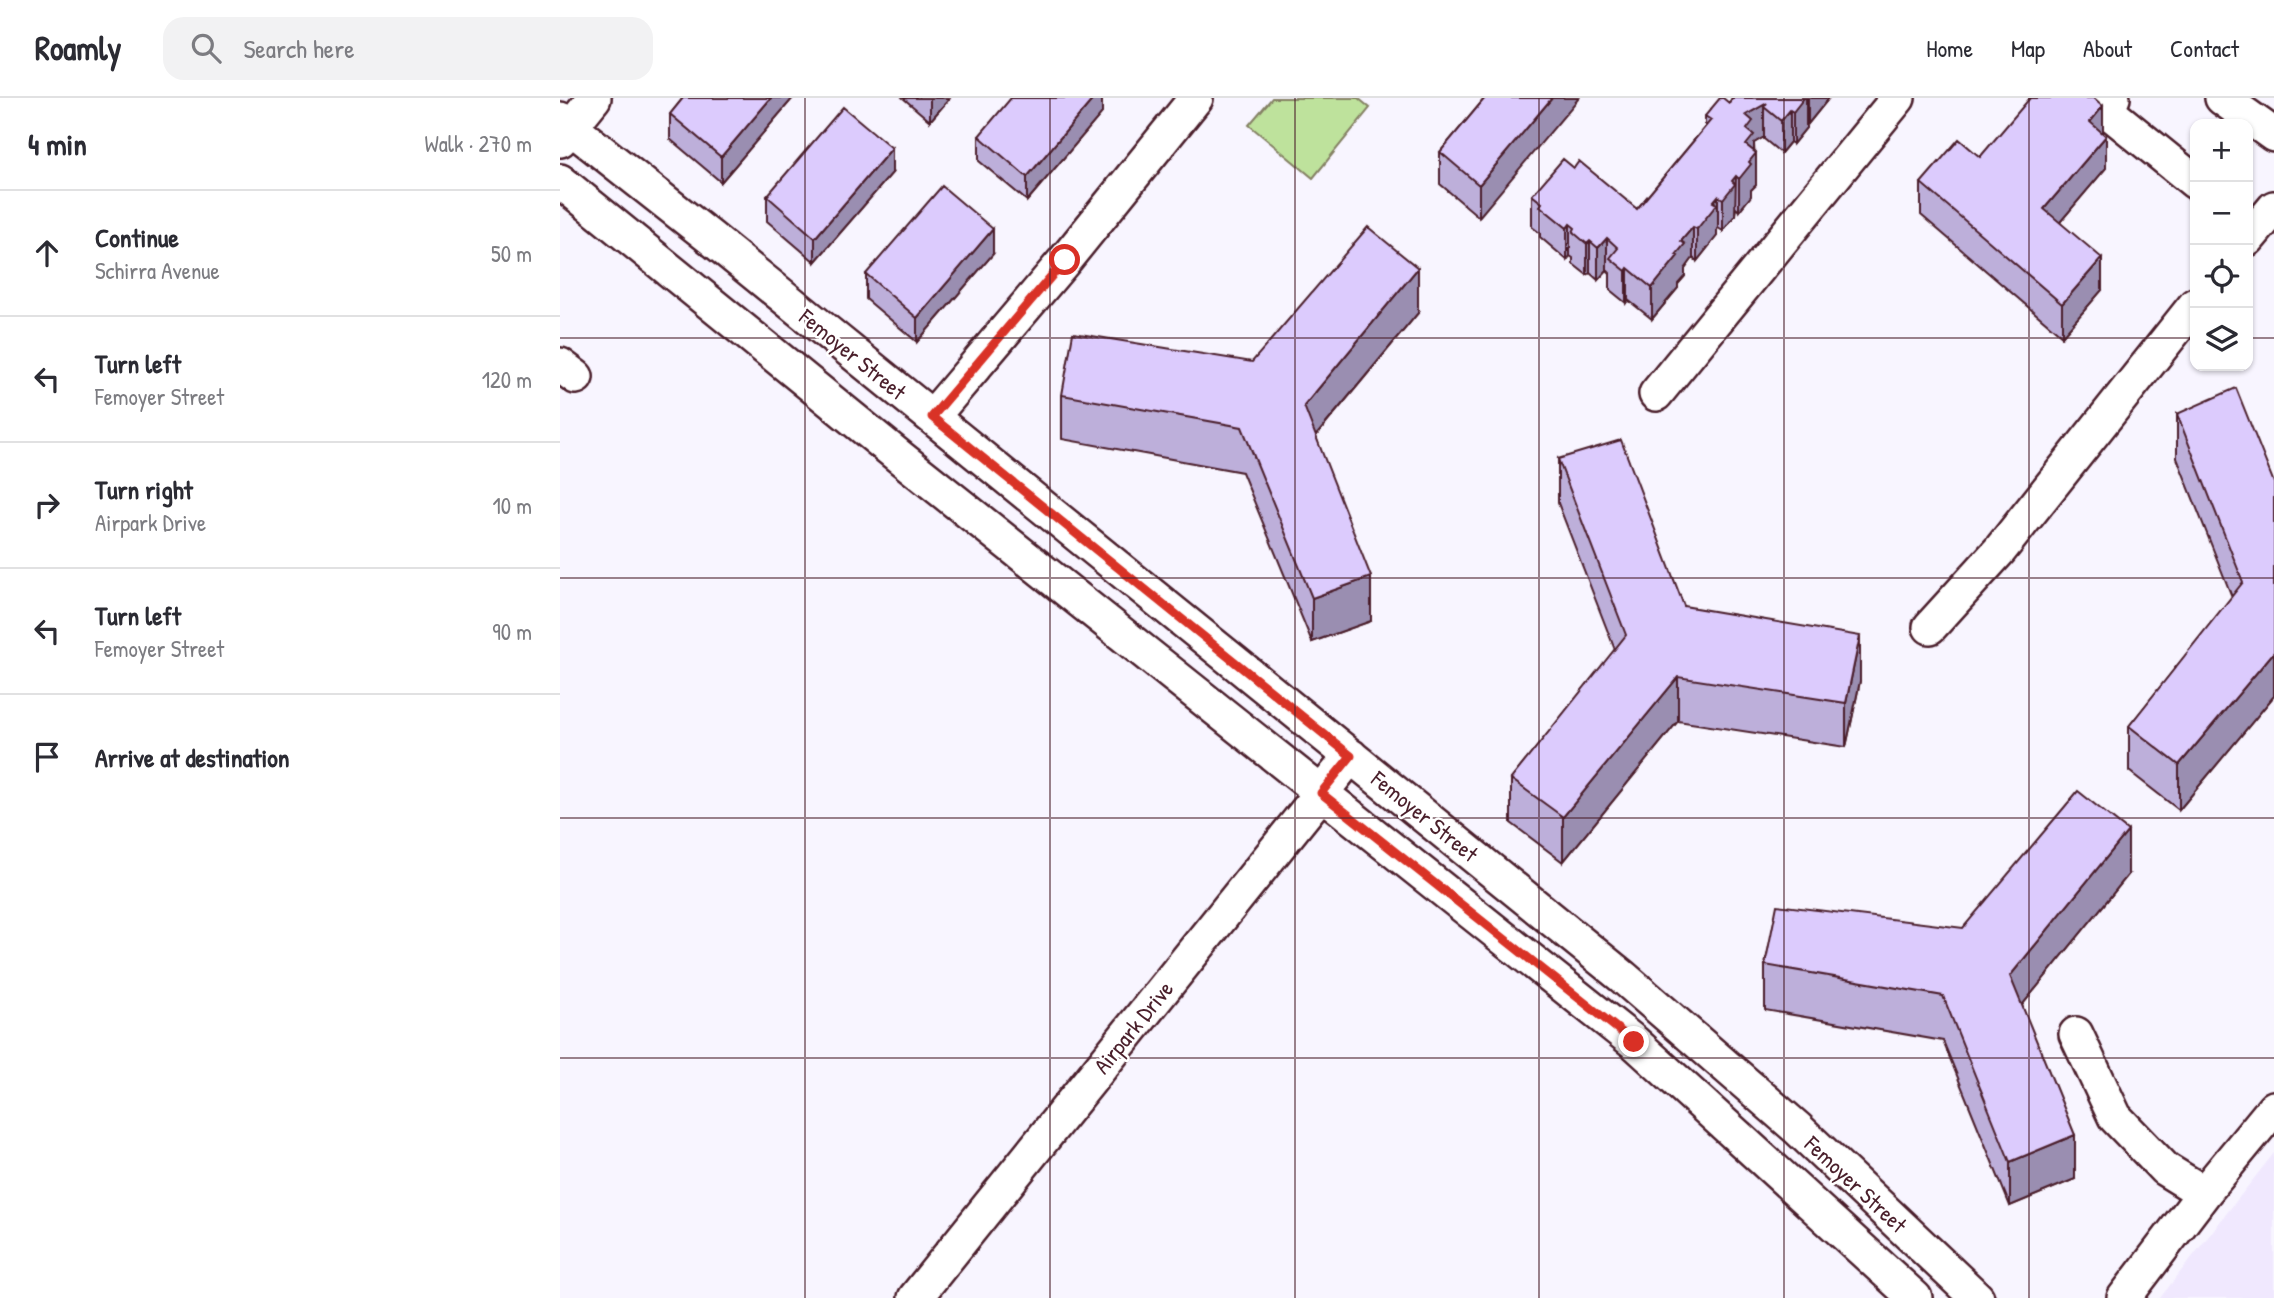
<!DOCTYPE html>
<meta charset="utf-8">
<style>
:root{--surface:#fff;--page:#f2f2f3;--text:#2b2b33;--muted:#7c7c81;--line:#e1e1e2}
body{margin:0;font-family:"Patrick Hand",sans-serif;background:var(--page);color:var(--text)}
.controls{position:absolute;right:21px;top:21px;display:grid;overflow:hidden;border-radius:14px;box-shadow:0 2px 5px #0004}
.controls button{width:63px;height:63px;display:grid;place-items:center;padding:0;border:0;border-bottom:2px solid var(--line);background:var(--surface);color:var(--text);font:35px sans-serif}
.stop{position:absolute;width:21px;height:21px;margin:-16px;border:5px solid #d93025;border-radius:50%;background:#fff}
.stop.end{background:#d93025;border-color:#fff;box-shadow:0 2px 7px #0008}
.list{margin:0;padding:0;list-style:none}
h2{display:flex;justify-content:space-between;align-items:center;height:91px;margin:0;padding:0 28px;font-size:30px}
h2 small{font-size:23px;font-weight:400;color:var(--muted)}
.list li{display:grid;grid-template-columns:46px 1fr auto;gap:21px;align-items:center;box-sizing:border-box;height:126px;padding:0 28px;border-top:2px solid var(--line)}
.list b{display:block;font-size:26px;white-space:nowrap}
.list p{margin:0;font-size:23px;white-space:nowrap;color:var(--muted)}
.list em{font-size:23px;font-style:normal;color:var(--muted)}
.icon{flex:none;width:38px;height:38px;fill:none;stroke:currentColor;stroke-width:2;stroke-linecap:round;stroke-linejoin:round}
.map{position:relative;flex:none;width:1714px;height:1200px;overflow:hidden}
header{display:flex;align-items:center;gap:42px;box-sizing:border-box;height:98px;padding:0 35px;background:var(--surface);border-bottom:2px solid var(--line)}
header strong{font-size:33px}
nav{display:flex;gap:38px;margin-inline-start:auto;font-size:24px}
.search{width:490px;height:63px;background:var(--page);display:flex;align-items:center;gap:18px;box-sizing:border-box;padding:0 24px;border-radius:21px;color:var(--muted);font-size:26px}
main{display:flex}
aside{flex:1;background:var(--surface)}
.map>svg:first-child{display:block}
.built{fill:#f0e8fe}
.green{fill:#bee29c;stroke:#848064;stroke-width:2}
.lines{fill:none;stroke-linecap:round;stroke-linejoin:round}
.minor-casing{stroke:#4a1f2b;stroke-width:38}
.minor{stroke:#fff;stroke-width:33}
.wall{fill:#bdafda;stroke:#4a1f2b;stroke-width:2}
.shaded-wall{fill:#9a8eb1;stroke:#4a1f2b;stroke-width:2}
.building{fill:#dccbfd;stroke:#4a1f2b;stroke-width:2}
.route{stroke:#d93025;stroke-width:9}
.grid{fill:none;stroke:#4a1f2b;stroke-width:2;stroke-opacity:0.55}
.labels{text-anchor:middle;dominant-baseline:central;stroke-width:5;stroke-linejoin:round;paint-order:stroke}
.street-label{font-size:23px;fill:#4a1f2b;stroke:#fff}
</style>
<header>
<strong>Roamly</strong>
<div class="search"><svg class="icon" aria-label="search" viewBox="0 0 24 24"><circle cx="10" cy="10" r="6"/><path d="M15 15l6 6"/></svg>Search here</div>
<nav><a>Home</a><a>Map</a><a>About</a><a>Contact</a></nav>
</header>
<main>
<aside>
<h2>4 min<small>Walk · 270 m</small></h2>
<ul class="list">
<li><svg class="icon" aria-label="ahead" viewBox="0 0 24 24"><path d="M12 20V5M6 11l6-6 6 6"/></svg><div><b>Continue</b><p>Schirra Avenue</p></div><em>50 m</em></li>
<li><svg class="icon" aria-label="left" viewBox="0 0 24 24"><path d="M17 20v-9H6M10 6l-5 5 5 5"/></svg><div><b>Turn left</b><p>Femoyer Street</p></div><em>120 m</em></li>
<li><svg class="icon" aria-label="right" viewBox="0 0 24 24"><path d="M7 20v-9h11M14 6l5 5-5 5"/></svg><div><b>Turn right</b><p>Airpark Drive</p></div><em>10 m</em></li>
<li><svg class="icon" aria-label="left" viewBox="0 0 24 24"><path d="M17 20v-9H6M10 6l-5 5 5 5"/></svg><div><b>Turn left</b><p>Femoyer Street</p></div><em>90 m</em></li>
<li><svg class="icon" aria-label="arrive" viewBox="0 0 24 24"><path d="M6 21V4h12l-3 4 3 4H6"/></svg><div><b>Arrive at destination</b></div></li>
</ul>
</aside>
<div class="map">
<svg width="1714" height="1200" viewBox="0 0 1714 1200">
<rect width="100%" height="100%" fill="#f8f5ff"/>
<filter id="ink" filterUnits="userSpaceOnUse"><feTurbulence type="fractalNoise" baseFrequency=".0143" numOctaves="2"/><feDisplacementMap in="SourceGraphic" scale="14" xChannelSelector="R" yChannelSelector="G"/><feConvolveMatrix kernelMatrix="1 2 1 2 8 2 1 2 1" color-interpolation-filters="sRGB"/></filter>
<g filter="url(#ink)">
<path class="built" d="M1714 1055V1200H1600Z"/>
<path class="green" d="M712 0H798L810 10 753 80 689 27Z"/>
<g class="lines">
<defs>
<path id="minor" d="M1553 0 1545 11 1635 84
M1662 0 1714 37
M0 21 151 140 1063 879 1237 1030 1417 1200
M0 42 34 0
M0 83 341 360 1074 944 1355 1200
M1688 141 1714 110
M0 267 16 279
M1096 296 1338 0
M372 319 505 162 636 0
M1370 529 1440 452 1635 207
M1516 936 1555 1019 1605 1071 1644 1095
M355 1200 791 658
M1564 1200 1644 1095 1714 1010"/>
</defs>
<use href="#minor" class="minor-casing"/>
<use href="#minor" class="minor"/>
</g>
<path class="wall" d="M123 0H233L161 84 110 41V16Z
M343 0H390L370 23Z
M542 0V15L467 103 419 63V38Z
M925 0 919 119 880 86V54Z
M1172 0H1269L1248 26 1246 23V30L1233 46 1230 44 1221 55 1204 41V39L1194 45 1196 87 1191 92V98L1179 113 1176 110 1175 117 1163 133 1158 130 1157 131V138L1137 163 1133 160 1125 171V178L1118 186V190L1092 221 1068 202 1066 205 1050 192V175L1047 172 1038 182 1030 175 1027 177 1013 166V160L1010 158 1007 162 980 139V135L972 129V97L1014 70 1077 111 1145 29V18L1169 5Z
M1543 36 1546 70 1500 124 1542 192 1502 238 1361 117V85Z
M332 75 255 164 207 123V98Z
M433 156 357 244 306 201V176Z
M858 215 756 338 811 523 752 544 682 374 502 341V297L692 264Z
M1617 316 1714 385V598L1619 712 1569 673V628L1672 499 1617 360Z
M998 361 1124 508 1300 583 1286 649 1118 623 1003 764 951 725V681L1055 552 998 405Z
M1568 777 1462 907 1515 1081 1450 1108 1383 943 1205 912V867L1403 830Z"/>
<path class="shaded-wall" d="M211 0H233L161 84V59Z
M370 0H390L370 23Z
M534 0H542V15L467 103V79Z
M992 0H1019L919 119V87Z
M1242 0H1246V30L1233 46V14Z
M1248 0H1269L1248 26Z
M1207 5 1204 9V39L1194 45V57L1196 55V87L1191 92V98L1179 113V81L1186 17Z
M1543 8V40L1530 24Z
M1230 12V44L1221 55V23Z
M1546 38V70L1484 143V111Z
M332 50V75L255 164V140Z
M1176 78 1175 117 1163 133V101L1172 83Z
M1158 98V130L1157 131V138L1137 163V131Z
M1010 126V158L1007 162V130Z
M1133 129V160L1125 171V178L1118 186V190L1092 221V190L1116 157 1121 143Z
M433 131V156L357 244V220Z
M1047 140V172L1038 182V150Z
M1030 143V175L1027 177V146Z
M1542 160V192L1502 238V206Z
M858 170V215L744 352V308Z
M1068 170V202L1066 205V173Z
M811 479V523L752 544V500Z
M1300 538V583L1286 649V605Z
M1714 554V598L1619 712V667Z
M1118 579V623L1003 764V719Z
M1568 733V777L1450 922V878Z
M1515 1037V1081L1450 1108V1064Z"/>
<path class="building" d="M123 0H211L161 59 110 16Z
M451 0H534L467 79 419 38Z
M925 0H992L919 87 880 54Z
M1160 0H1163L1169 5 1172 0H1244L1233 14 1230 12 1221 23 1204 9 1207 5 1186 17 1193 23 1187 31 1194 37 1186 47 1196 55 1189 64 1191 66 1179 81 1176 78 1172 83 1175 86 1163 101 1158 98 1153 104 1157 106 1137 131 1133 129 1121 143 1125 146 1116 157 1118 158 1092 190 1068 170 1066 173 1050 160 1058 150 1047 140 1038 150 1030 143 1027 146 1013 134 1015 130 1010 126 1007 130 980 108 982 105 972 97 1003 61 1014 70 1019 63 1077 111 1151 22 1145 18Z
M1470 0H1534L1543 8 1530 24 1546 38 1484 111 1542 160 1502 206 1361 85 1399 41 1420 59Z
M283 9 332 50 255 140 207 98Z
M382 88 433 131 357 220 306 176Z
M808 129 858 170 744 308 811 479 752 500 682 329 502 297 513 235 692 264Z
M1676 290 1714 385V554L1619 667 1569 628 1683 484 1617 316Z
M1061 342 1124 508 1300 538 1286 605 1118 579 1003 719 951 681 1066 537 998 361Z
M1518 693 1568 733 1450 878 1515 1037 1450 1064 1383 898 1205 867 1217 807 1403 830Z"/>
</g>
<g class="lines" filter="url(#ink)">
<path class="route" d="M505 162 372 319 791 658 761 695 1074 944"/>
</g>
<path class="grid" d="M245 0V1200M490 0V1200M735 0V1200M979 0V1200M1224 0V1200M1469 0V1200M0 240H1635M1688 240H1714M0 480H1714M0 720H1714M0 960H1714"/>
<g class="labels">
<g class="street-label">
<text transform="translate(293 256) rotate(39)">Femoyer Street</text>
<text transform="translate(865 718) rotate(39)">Femoyer Street</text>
<text transform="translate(573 929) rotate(-51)">Airpark Drive</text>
<text transform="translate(1296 1086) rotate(43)">Femoyer Street</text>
</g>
</g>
</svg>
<div class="controls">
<button>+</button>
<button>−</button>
<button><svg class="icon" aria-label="locate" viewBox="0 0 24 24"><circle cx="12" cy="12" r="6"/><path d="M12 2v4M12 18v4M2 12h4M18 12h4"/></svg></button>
<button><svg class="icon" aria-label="layers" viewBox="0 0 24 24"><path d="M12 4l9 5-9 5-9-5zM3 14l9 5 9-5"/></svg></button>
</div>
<div class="stop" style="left:505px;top:162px"></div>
<div class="stop end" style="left:1074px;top:944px"></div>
</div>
</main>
